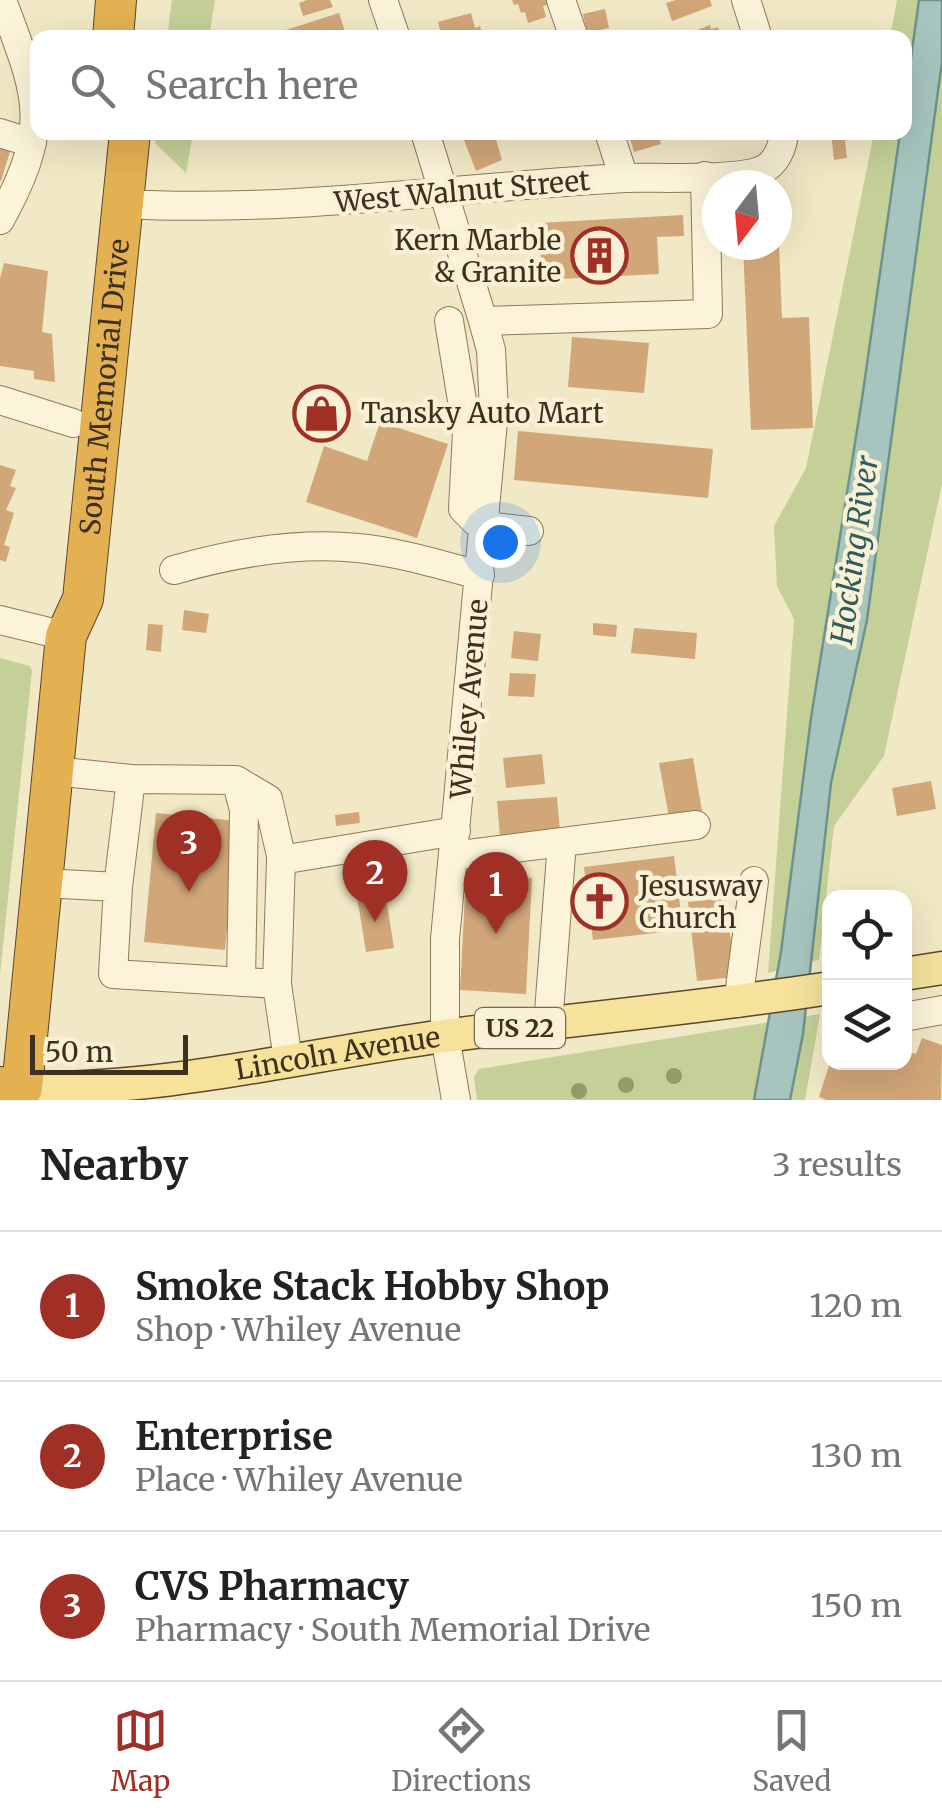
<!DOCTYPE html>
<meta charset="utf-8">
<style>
:root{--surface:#fff;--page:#f2f2f2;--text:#222;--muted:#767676;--line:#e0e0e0;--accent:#a03026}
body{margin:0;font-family:Merriweather,serif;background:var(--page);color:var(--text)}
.controls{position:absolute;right:30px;bottom:30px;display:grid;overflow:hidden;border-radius:20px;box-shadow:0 10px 40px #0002}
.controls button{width:90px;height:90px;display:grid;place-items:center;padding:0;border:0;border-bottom:2px solid var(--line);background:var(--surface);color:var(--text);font:50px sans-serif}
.compass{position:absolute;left:702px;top:170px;width:90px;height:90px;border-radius:50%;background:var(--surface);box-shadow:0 10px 40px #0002;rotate:196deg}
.scale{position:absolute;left:30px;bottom:25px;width:158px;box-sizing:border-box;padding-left:10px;border:5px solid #3d301e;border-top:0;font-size:28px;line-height:35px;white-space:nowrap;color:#3d301e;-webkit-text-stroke:8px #f8f1d5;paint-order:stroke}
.you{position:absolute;left:500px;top:542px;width:35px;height:35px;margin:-25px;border:8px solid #fff;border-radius:50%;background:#1a73e8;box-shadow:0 0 0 15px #1a73e833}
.badge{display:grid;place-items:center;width:65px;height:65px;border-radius:50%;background:var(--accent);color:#fff;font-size:32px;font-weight:700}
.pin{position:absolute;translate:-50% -82px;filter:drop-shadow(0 2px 5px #0008)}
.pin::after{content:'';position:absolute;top:52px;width:35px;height:30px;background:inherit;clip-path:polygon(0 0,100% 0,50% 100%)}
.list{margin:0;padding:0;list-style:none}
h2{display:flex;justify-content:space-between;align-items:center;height:130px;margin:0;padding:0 40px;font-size:42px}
h2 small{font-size:32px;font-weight:400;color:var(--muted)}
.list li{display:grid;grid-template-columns:65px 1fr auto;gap:30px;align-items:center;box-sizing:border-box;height:150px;padding:0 40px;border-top:2px solid var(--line)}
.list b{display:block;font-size:38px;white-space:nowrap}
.list p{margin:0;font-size:32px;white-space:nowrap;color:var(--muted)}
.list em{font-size:32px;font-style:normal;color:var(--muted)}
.icon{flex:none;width:55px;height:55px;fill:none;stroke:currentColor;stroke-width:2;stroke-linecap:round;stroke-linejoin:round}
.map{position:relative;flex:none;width:942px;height:1100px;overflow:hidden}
.search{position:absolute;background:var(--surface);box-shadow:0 10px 40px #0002;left:30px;right:30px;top:30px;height:110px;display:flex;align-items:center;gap:25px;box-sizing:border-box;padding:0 35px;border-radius:20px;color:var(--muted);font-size:38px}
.sheet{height:580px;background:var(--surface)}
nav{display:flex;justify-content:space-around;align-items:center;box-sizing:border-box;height:140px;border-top:2px solid var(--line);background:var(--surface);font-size:28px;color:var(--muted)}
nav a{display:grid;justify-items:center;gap:5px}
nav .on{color:var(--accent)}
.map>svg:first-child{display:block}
.green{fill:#c4d098}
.water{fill:#a7c4be;stroke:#6d938d;stroke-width:2.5}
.building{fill:#d1a679}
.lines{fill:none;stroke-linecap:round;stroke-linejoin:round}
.minor-casing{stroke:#8d7a5a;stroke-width:30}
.major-casing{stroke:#5b472e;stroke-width:35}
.highway-casing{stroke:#5b472e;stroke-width:42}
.minor{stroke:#fbf4d9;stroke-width:28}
.major{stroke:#f6e29b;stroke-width:32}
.highway{stroke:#e4b152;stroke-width:40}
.tree{fill:#949a6c}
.labels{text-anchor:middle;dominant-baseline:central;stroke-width:9;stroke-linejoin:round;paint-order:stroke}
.shield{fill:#f8f1d5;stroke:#756a55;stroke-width:2.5}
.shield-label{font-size:25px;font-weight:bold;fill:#3d301e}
.street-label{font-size:28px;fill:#3d301e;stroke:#f8f1d5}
.poi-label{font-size:28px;fill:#3d301e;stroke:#f8f1d5;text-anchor:start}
.water-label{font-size:30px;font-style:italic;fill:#2d5c5d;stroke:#f8f1d5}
</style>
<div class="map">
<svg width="942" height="1100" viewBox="0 0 942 1100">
<rect width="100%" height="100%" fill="#f1e8c5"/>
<path class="green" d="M172 0H215L209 37H167Z
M897 0H942V484L884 756 834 826 819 960 768 973 794 619 777 586 774 526 806 468 874 133 904 132V38L890 37Z
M156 133H193L186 173 155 143Z
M0 658 30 666 32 671 0 974Z
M820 1014 805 1100H477L474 1077 479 1069Z"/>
<path class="water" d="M919 0H942V61L867 620 831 783 803 1034 790 1100H754L781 952 811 718 862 399 900 133 904 132 905 101Z"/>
<path class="building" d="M307 0H330L333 7 303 16 299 3Z
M512 0H558L559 1 543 6 546 17 528 23 525 12 521 13 518 4 514 5Z
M676 0H710L712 6 672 21 666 3Z
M605 9 609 28 587 33 583 14Z
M339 13 347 38H264V37Z
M471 13 475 28 480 26 483 38H442L438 22Z
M710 25 711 29 718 27 722 38H676Z
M628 132H657L661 144 634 152Z
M831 132H844L847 158 834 160Z
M494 133 502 160 476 171 464 140Z
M0 141 12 145 1 181H0Z
M683 215 684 236 657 237 659 274 542 280 539 223Z
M743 245H779L782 318 809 317 813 428 751 430Z
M4 263 48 271 42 332 52 334 55 382 34 379V371L0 366V279Z
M572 337 649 343 644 393 568 387Z
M380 422 448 444 417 538 306 502 324 446 367 461Z
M518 431 713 449 708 498 514 480Z
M0 465 16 470 10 486 16 488 6 510 14 513 4 545 10 547 6 562 0 560Z
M184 610 209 614 206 633 182 630Z
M593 623 617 625 616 637 593 635Z
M148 624 163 625 161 652 146 650Z
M634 628 697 633 695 659 631 653Z
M514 631 541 634 538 661 511 658Z
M510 673 536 674 534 697 508 696Z
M542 754 545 784 506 788 503 758Z
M693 758 702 811 669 817 659 763Z
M931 781 936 809 897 816 892 788Z
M557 797 560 832 500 837 497 801Z
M359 812 360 823 336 826 335 815Z
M156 813 237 821 225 950 144 942Z
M674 856 683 930 593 940 584 867Z
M466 875 532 878 526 994 460 990Z
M385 892 394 948 366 952 357 896Z
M726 898 735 977 697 981 688 902Z
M922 1038 942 1045 941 1100H827L819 1097 830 1062H904V1050L916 1054Z"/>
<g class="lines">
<defs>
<path id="minor" d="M383 0 396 38
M561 0 574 38
M746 0 758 38
M425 132 483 321 491 350 494 411 445 939V1036L456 1100
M609 132 624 178
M0 133 32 143
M123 204C291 213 457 187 625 178 656 177 739 181 762 170 776 164 783 147 784 132
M0 220C53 123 38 97 2 0
M449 321 467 431 463 509 475 521H485
M483 321 708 314 705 176
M0 400 73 423
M485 526 529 531
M174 570C233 553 297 542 358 548 399 552 440 565 480 575
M0 620 66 636
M54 771 131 779 236 780 268 799 282 860
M131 779 118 887 113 974 277 984 288 1060
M236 780 244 810 241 982
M453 856 696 825
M43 883 118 887
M277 984 281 860 456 831
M738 1003 754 881
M904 1017 942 1010
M548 1025 562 842"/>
<g id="major">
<path d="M904 974 942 968"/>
<path id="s1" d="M22 1100V1088C165 1091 304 1055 444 1036 573 1019 701 1008 830 988"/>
</g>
<g id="highway">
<path d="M113 38 116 0"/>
<path id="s2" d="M0 1087 22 1088 66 636 83 599 130 132"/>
</g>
</defs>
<use href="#minor" class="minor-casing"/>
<use href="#major" class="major-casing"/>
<use href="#highway" class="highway-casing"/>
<use href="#minor" class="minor"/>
<use href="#major" class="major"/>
<use href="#highway" class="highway"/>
</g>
<g class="tree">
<circle cx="674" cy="1076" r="8"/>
<circle cx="626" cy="1085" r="8"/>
<circle cx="579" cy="1091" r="8"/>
</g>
<defs>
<symbol id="building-ring" viewBox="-11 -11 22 22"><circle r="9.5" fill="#f8f1d5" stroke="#a03026" stroke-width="1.5"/><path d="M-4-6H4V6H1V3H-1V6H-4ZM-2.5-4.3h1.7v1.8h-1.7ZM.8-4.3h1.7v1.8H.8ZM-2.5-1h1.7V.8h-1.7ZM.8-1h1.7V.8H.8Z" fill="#a03026"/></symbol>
<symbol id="shop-ring" viewBox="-11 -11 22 22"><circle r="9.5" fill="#f8f1d5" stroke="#a03026" stroke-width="1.5"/><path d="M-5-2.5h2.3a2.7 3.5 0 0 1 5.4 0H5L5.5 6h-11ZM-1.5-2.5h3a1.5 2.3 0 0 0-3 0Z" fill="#a03026"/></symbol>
<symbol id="church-ring" viewBox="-11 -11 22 22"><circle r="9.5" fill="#f8f1d5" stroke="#a03026" stroke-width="1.5"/><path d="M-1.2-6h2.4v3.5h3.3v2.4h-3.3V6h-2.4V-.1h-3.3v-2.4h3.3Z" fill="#a03026"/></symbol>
</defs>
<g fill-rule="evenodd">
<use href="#building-ring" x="568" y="224" width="63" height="63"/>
<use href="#shop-ring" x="290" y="382" width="63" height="63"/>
<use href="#church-ring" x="568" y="870" width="63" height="63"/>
</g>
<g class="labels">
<rect class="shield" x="475" y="1008" width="90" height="40" rx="8"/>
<g class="shield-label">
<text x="520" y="1028">US 22</text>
</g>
<g class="street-label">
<text transform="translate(462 191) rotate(-5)">West Walnut Street</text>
<text stroke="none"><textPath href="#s2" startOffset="730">South Memorial Drive</textPath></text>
<text transform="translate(469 699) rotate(-85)">Whiley Avenue</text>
<text stroke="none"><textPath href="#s1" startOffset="330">Lincoln Avenue</textPath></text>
</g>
<g class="poi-label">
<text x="561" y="240" text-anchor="end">Kern Marble<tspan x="561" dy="32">&amp; Granite</tspan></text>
<text x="361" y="413">Tansky Auto Mart</text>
<text x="639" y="886">Jesusway<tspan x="639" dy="32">Church</tspan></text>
</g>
<g class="water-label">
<text transform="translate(854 550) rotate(-82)">Hocking River</text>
</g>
</g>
</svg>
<div class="controls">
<button><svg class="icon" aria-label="locate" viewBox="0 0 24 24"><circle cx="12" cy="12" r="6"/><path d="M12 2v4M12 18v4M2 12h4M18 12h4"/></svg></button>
<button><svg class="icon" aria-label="layers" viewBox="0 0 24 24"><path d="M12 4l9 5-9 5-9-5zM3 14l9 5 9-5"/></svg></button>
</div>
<svg class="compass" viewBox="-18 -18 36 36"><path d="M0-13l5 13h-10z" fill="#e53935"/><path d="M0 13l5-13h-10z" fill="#767676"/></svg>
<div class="scale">50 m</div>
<div class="you"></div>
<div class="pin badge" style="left:496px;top:934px">1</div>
<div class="pin badge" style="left:375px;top:922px">2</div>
<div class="pin badge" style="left:189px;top:892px">3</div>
<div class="search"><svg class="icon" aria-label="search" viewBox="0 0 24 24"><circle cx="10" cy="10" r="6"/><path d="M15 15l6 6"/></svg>Search here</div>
</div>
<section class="sheet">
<h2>Nearby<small>3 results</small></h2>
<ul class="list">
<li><span class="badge">1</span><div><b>Smoke Stack Hobby Shop</b><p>Shop · Whiley Avenue</p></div><em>120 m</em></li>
<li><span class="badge">2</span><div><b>Enterprise</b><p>Place · Whiley Avenue</p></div><em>130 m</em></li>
<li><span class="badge">3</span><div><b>CVS Pharmacy</b><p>Pharmacy · South Memorial Drive</p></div><em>150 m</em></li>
</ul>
</section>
<nav>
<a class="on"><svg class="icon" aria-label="map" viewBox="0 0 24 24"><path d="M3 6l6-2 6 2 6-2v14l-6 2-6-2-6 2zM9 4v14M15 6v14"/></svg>Map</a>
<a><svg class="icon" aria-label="directions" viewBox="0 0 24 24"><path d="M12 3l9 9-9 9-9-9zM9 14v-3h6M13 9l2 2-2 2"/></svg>Directions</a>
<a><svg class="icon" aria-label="saved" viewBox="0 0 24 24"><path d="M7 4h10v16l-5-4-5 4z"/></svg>Saved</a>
</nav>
